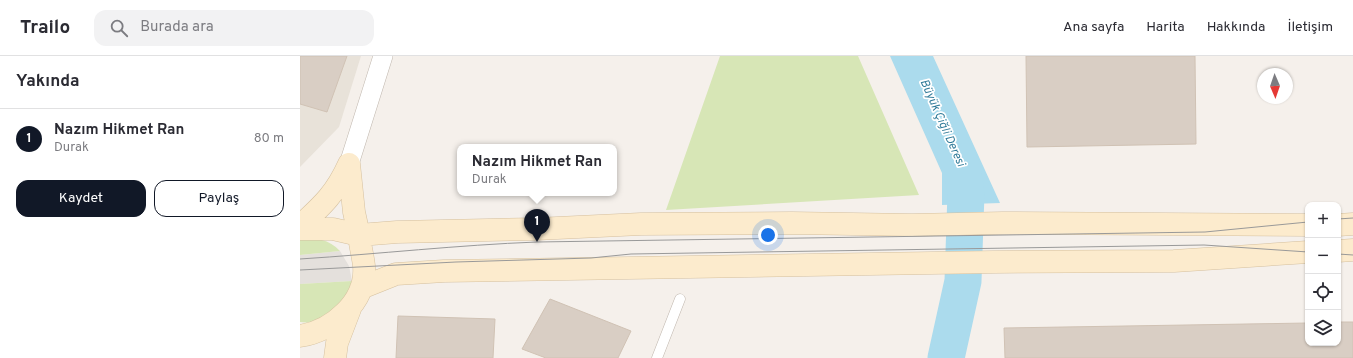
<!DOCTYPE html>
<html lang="tr">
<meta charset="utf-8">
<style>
:root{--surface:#fff;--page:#f2f2f3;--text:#2b2b33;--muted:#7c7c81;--line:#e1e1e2;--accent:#111827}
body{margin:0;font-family:Overpass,sans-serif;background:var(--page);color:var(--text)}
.controls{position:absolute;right:12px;bottom:12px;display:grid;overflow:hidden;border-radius:8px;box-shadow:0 1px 3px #0004}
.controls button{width:36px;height:36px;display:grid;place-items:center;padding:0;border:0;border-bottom:1px solid var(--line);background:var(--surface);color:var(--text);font:20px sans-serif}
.compass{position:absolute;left:957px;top:12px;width:36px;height:36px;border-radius:50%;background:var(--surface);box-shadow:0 1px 3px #0004;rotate:178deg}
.you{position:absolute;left:468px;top:179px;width:14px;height:14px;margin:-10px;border:3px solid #fff;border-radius:50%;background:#1a73e8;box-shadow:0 0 0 6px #1a73e833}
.badge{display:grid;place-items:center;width:26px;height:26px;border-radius:50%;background:var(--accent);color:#fff;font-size:13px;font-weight:700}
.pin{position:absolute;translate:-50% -33px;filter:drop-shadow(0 1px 2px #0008)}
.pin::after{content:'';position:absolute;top:21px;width:14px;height:12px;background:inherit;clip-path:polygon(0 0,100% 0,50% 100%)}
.popup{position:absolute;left:157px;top:88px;width:160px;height:52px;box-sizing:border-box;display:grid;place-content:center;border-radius:8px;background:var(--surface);filter:drop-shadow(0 1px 3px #0005);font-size:13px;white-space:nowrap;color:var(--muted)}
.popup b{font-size:15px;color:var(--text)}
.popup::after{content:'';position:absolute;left:50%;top:100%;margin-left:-8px;border:8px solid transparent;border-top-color:var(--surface)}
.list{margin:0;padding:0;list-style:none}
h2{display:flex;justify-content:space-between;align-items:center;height:52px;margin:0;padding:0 16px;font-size:17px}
h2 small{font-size:13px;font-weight:400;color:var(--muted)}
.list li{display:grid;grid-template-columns:26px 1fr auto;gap:12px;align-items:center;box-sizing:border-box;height:60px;padding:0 16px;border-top:1px solid var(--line)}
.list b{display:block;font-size:15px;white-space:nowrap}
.list p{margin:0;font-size:13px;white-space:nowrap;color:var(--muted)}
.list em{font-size:13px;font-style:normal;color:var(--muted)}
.actions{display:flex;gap:8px;padding:12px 16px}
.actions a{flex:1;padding:9px 0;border:1px solid var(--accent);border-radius:12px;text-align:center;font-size:14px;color:var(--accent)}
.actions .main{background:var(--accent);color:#fff}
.icon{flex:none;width:22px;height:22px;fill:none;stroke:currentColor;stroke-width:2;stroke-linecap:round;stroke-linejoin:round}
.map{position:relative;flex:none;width:1053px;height:302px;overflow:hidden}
header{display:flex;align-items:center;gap:24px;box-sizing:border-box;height:56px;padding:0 20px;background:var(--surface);border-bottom:1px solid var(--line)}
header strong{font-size:19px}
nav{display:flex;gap:22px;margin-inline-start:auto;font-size:14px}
.search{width:280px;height:36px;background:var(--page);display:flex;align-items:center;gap:10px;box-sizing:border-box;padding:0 14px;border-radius:12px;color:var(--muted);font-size:15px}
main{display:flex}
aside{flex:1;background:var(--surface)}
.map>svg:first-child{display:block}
.residential{fill:#e8e2d9}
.industrial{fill:#e4e0dc}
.green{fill:#d7e6b6}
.water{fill:#abdbed}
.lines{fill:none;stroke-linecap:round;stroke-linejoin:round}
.river{stroke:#abdbed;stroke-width:37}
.building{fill:#d9cec4;stroke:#d0c2b4}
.lane-casing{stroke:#c0b7ae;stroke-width:11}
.street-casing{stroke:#c0b7ae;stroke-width:20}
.secondary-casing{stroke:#d5c09f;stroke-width:23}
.lane{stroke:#fff;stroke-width:10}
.street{stroke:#fff;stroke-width:19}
.secondary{stroke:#fcebcd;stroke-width:22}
.tram{stroke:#999;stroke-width:1}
.labels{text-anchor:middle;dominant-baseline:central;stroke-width:3.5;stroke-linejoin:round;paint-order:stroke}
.water-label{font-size:12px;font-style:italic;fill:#307a98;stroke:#fff}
</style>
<header>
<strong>Trailo</strong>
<div class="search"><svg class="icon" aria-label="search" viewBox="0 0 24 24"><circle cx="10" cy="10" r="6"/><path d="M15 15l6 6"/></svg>Burada ara</div>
<nav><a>Ana sayfa</a><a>Harita</a><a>Hakkında</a><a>İletişim</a></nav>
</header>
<main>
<aside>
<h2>Yakında<small></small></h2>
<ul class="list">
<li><span class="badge">1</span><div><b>Nazım Hikmet Ran</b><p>Durak</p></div><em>80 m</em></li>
</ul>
<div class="actions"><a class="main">Kaydet</a><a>Paylaş</a></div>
</aside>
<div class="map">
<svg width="1053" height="302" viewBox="0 0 1053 302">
<rect width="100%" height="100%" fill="#f5f0eb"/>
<path class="residential" d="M0 0H61L39 71 0 111Z"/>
<path class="industrial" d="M40 195 49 210 52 225 0 228V199Z"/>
<path class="green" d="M420 0H558L619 139 366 154Z
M0 182C16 182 29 183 40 195L0 199Z
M52 225 51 232 41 252 12 267 0 266V228Z"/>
<path class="water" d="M590 0H633L700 147 642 149V117Z"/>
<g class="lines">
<path class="river" d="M646 302 663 225 666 137 662 112 656 98"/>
</g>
<path class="building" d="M0 0H47L27 56 0 48Z
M726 0H895L896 88 727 91Z
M250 243 331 275 318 302H246L222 293Z
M98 260 195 263 193 302H96Z
M1038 266H1053V302H705L704 272 1008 267V287H1038Z"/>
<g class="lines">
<defs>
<path id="lane" d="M357 302 380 243"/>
<path id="street" d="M49 108 83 0"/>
<path id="secondary" d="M49 108 54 156 59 179 97 176 236 173 341 168 492 167 612 169 703 167 1008 169
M1038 169 1053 168
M0 170C23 149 36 137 49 108
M0 173H33L59 179C60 190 63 200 64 210 67 246 32 275 0 280
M1038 195 1053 194
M61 232 96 218 144 215 693 206 874 205 1008 196
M35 302 37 287 50 253"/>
</defs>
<use href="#lane" class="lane-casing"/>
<use href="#street" class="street-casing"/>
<use href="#secondary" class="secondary-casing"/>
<use href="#lane" class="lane"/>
<use href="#street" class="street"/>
<use href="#secondary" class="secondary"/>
<path class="tram" d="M1038 163 1053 162
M1038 198 1053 199
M0 203C79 198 158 189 237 186L905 176 1008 166
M0 214 156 206 291 202 331 198 904 189 1008 196"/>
</g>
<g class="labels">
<g class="water-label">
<text transform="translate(642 67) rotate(66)">Büyük Çiğli Deresi</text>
</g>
</g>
</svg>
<div class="controls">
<button>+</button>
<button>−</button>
<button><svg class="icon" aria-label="locate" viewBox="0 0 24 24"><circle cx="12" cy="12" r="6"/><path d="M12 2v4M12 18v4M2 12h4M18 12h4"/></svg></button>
<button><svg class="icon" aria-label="layers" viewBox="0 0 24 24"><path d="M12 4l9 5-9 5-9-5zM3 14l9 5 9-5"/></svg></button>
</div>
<svg class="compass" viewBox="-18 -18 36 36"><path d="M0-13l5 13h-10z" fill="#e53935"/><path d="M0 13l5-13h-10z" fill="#7c7c81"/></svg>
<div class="you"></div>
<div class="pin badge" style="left:237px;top:186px">1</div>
<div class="popup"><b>Nazım Hikmet Ran</b>Durak</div>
</div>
</main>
